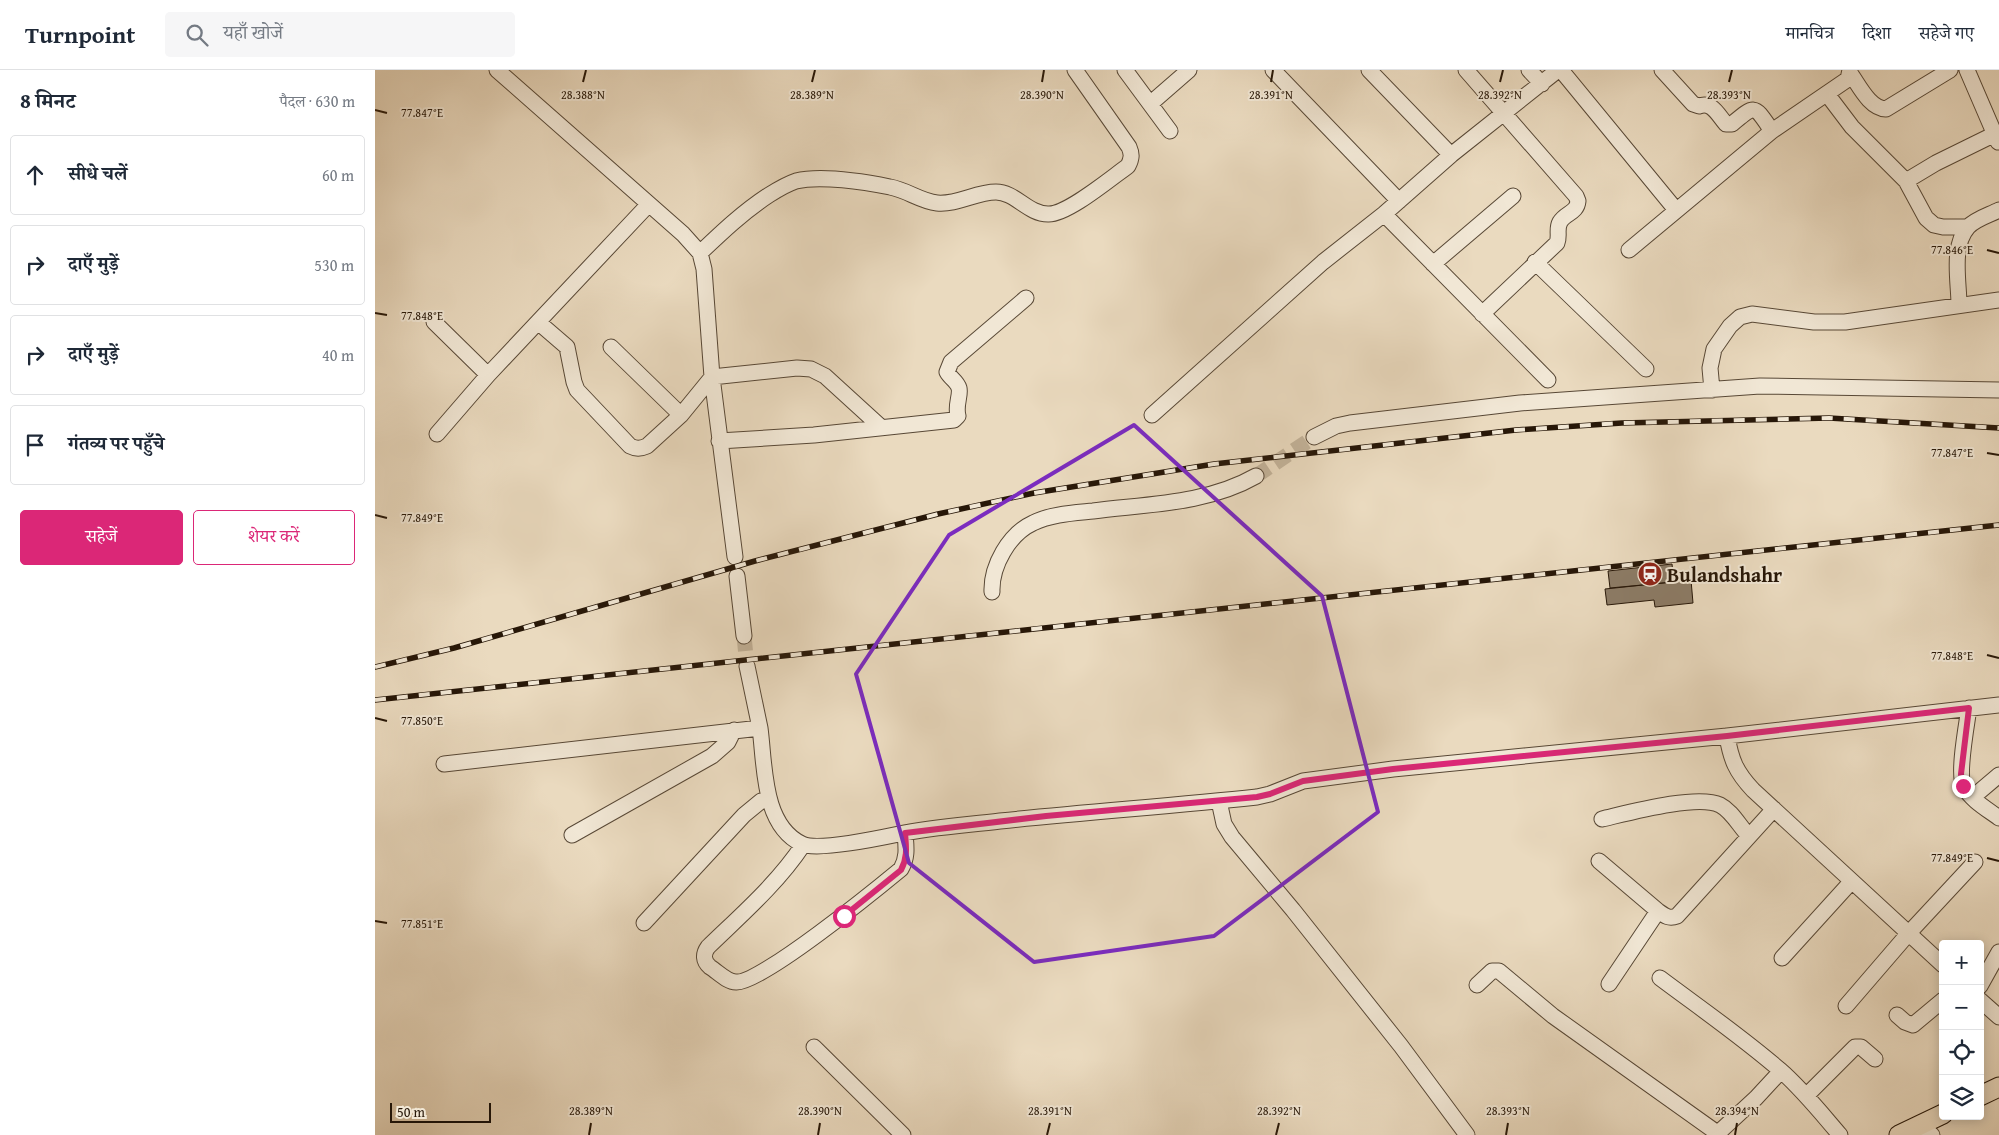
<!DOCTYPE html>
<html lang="hi">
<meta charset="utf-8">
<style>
:root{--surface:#fff;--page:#f6f6f7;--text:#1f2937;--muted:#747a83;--line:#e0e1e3;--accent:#db2777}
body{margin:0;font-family:"Gentium Book Plus","Noto Serif Devanagari",serif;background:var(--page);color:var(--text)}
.controls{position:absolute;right:15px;bottom:15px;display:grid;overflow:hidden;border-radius:5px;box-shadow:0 2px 12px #0003}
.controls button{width:45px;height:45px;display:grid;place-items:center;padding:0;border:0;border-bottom:1px solid var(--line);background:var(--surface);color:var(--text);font:25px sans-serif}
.scale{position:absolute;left:15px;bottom:12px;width:101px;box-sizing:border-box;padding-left:5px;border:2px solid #271708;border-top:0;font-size:14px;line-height:18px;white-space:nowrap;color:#271708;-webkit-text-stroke:4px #f1e7d5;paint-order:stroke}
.stop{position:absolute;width:15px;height:15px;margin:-11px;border:4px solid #db2777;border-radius:50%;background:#fff}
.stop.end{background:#db2777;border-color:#fff;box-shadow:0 1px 5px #0008}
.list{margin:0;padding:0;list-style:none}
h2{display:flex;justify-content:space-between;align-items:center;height:65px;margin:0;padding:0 20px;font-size:21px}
h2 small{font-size:16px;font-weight:400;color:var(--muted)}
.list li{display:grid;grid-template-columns:32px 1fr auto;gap:15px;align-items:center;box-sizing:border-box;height:80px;margin:0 10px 10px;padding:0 10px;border:1px solid var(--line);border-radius:5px}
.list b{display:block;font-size:19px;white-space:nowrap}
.list em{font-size:16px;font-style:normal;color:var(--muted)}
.actions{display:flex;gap:10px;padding:15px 20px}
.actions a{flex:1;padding:11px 0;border:1px solid var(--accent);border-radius:5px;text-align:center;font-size:18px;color:var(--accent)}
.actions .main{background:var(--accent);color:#fff}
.icon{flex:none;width:28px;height:28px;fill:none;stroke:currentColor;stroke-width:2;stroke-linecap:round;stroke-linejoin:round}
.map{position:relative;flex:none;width:1624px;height:1065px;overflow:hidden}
header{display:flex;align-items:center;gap:30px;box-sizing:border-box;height:70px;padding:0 25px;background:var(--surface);border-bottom:1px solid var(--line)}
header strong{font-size:24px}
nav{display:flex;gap:28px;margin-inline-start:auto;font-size:18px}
.search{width:350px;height:45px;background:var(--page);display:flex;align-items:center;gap:12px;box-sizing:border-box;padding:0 18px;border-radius:5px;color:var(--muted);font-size:19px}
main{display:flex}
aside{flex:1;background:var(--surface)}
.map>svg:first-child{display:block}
.building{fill:#8c7c67;stroke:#271708}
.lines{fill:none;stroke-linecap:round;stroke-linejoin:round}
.minor-tunnel{stroke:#c3b39a;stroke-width:15;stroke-dasharray:15 8;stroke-linecap:butt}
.minor-casing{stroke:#584836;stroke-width:17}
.major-casing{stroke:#271708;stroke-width:21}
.minor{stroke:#f1e7d5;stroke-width:15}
.major{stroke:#eadabf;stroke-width:19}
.rail-casing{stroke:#271708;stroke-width:5.5}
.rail{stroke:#f1e7d5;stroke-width:4;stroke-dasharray:11;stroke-linecap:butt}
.route{stroke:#db2777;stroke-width:6}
.marked{fill:none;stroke:#7b2cbf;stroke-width:4;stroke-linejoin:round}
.ticks{fill:none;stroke:#271708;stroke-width:2}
.labels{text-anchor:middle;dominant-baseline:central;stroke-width:4;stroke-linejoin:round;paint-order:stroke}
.poi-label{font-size:20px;font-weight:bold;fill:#271708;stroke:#f1e7d5;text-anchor:start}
.ticks-label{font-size:12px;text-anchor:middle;fill:#271708;stroke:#f1e7d5;stroke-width:4;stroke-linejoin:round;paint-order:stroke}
</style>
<header>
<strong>Turnpoint</strong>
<div class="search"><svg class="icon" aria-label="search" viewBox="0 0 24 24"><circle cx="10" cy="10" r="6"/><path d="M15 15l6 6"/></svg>यहाँ खोजें</div>
<nav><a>मानचित्र</a><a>दिशा</a><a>सहेजे गए</a></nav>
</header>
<main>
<aside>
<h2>8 मिनट<small>पैदल · 630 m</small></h2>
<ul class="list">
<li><svg class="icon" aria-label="ahead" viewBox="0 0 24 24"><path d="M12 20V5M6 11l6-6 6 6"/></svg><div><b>सीधे चलें</b></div><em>60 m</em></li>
<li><svg class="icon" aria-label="right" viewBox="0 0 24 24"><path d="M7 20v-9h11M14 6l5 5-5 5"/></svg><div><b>दाएँ मुड़ें</b></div><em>530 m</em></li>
<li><svg class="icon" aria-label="right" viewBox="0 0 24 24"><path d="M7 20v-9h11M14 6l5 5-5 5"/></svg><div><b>दाएँ मुड़ें</b></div><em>40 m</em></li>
<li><svg class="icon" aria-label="arrive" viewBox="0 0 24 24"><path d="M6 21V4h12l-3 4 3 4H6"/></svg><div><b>गंतव्य पर पहुँचे</b></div></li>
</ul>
<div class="actions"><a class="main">सहेजें</a><a>शेयर करें</a></div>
</aside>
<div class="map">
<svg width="1624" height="1065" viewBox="0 0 1624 1065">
<rect width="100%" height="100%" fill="#eadabf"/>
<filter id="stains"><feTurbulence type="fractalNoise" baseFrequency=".004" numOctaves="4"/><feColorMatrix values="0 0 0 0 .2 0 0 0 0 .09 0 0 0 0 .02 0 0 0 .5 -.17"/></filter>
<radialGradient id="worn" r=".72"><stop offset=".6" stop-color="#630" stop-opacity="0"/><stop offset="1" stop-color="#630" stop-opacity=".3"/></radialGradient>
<path class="building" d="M1297 494 1299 512 1235 518 1233 501Z
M1316 510 1318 533 1280 537 1279 530 1232 535 1230 519Z"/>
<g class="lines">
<path class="minor-tunnel" d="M881 406 939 367
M369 566 372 596"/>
<defs>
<path id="minor" d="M122 0 308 164 325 183 329 199 337 307 360 487
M750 0 795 61
M898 0 1024 131
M994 0 1076 85
M1091 0 1201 126 1203 131C1202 143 1190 143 1185 152 1181 159 1185 166 1182 173L1107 244
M1154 0 1167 14
M1186 0 1301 140
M1287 0 1318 34 1324 36C1337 31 1343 45 1351 54H1357C1381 34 1379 35 1397 61
M1592 0 1623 72
M1475 3C1484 15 1494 38 1511 39L1575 0
M1452 24 1477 57 1531 111 1551 148 1559 155 1568 157H1593
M775 34 814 0
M1531 111 1561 93 1620 64
M1009 144 1173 310
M1254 180 1397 61 1473 9 1475 0
M325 183C347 162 368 142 394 125 402 120 412 114 421 111 445 105 490 112 515 117 532 120 545 131 562 133 582 135 601 122 621 122 640 122 653 144 673 144 692 145 736 108 753 96 757 88 757 84 754 77L700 0
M1160 192 1271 299
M1058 194 1138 126
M1584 235C1584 212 1576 176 1593 157 1600 149 1614 145 1624 140
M59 252 113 305
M163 252 192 277 199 312 202 320 255 376C261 379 265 379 272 376L306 345 337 307 422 298 436 299 450 306 507 358
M236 277 306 345
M1337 320 1335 298 1339 279 1355 256 1365 247 1377 244 1439 252H1470L1624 230
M777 345 948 192 1009 144 1076 85 1183 0
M62 364 113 305 274 134
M939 367 961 356 975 353 1145 333 1385 316 1624 320
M344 371 439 365 579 350 583 346C580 335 586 325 584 318 582 311 575 308 572 302L576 292 651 228
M362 506 369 566
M617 522C616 496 634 464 658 453 676 444 698 443 718 441 773 434 832 434 881 406
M372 596 385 658
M1594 638C1592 653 1582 705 1589 717 1596 730 1612 739 1624 748
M1352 666C1356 690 1361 702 1378 720L1568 895
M69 694 385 658C390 695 387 755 427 774 442 781 505 768 524 764 557 757 592 755 625 751 711 742 796 736 882 727L895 724 928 711 1018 699 1352 666 1624 635
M1598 727 1624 705
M844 731 849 754 857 767 918 840 1026 976 1092 1065
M1227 749C1253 743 1322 724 1345 735 1357 741 1365 757 1374 766
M197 765 337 686 353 672 359 660
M428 775C402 814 366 845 333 877 328 884 328 891 335 897 343 902 352 912 361 912 384 915 503 818 526 799 533 787 531 776 530 763
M1224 791 1283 841C1290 846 1294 849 1302 846L1399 739
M269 853 369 745 386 731 394 729
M1407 888 1476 812
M1285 908C1325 938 1367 967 1405 1000 1427 1019 1446 1043 1465 1065
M1234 914 1283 841
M1102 915 1117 901H1124L1178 946 1345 1065
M1605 916 1624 882
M1605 930 1624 947
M1471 936 1533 864 1600 792
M1522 945 1530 952 1538 955 1568 930
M439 977 528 1065
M1431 1026 1480 977H1486L1500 989
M1545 1054 1557 1065
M1341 1065 1381 1028 1406 1001"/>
<path id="major" d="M1605 1026 1624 1017
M1524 1065 1568 1044"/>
</defs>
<use href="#minor" class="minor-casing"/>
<use href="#major" class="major-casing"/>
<use href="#minor" class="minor"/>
<use href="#major" class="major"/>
<defs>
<path id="rail" d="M0 597 79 578 380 491 563 444 659 423 839 394 1141 360 1247 353 1454 348 1624 358
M0 630 1624 455"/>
</defs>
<use href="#rail" class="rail-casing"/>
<use href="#rail" class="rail"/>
</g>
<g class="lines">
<path class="route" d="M469 846 526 800C533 787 531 776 530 763L671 746 882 727 895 724 928 711 1018 699 1352 666 1594 638 1586 704 1588 716"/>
</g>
<path class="marked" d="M759 355 947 526 1003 742 839 866 659 892 534 793 481 604 574 465Z"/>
<path class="ticks" d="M208 12 211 0M437 12 440 0M667 12 669 0M896 12 898 0M1125 12 1128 0M1354 12 1357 0M0 40 12 43M1612 180 1624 183M0 243 12 245M1612 383 1624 385M0 445 12 448M1612 585 1624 588M0 648 12 651M1612 788 1624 791M0 851 12 853M214 1065 216 1053M443 1065 445 1053M672 1065 675 1053M901 1065 904 1053M1131 1065 1133 1053M1360 1065 1362 1053"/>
<defs>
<symbol id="station-disc" viewBox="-11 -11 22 22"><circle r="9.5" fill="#8f2418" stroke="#f1e7d5"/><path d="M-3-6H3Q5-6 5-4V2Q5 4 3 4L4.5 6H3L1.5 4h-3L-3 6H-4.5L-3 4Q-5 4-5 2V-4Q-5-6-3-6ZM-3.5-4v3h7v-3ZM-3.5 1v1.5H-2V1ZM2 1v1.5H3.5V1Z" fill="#fff"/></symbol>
</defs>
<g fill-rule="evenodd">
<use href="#station-disc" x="1261" y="490" width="28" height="28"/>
</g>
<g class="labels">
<g class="poi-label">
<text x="1292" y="504">Bulandshahr</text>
</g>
</g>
<g class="ticks-label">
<text x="208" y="29">28.388°N</text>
<text x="437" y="29">28.389°N</text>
<text x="667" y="29">28.390°N</text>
<text x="896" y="29">28.391°N</text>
<text x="1125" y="29">28.392°N</text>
<text x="1354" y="29">28.393°N</text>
<text x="47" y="47">77.847°E</text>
<text x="1577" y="184">77.846°E</text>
<text x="47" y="250">77.848°E</text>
<text x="1577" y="387">77.847°E</text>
<text x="47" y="452">77.849°E</text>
<text x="1577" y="590">77.848°E</text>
<text x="47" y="655">77.850°E</text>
<text x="1577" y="792">77.849°E</text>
<text x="47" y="858">77.851°E</text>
<text x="216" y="1045">28.389°N</text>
<text x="445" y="1045">28.390°N</text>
<text x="675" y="1045">28.391°N</text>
<text x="904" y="1045">28.392°N</text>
<text x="1133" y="1045">28.393°N</text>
<text x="1362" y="1045">28.394°N</text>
</g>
<rect width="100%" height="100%" filter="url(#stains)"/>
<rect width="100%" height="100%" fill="url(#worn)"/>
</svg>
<div class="controls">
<button>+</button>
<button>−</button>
<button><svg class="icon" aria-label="locate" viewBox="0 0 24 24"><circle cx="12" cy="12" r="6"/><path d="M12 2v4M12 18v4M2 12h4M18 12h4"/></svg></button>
<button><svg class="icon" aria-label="layers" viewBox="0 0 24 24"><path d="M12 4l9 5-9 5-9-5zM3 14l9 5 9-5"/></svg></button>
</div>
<div class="scale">50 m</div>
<div class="stop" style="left:469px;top:846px"></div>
<div class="stop end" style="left:1588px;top:716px"></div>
</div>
</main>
